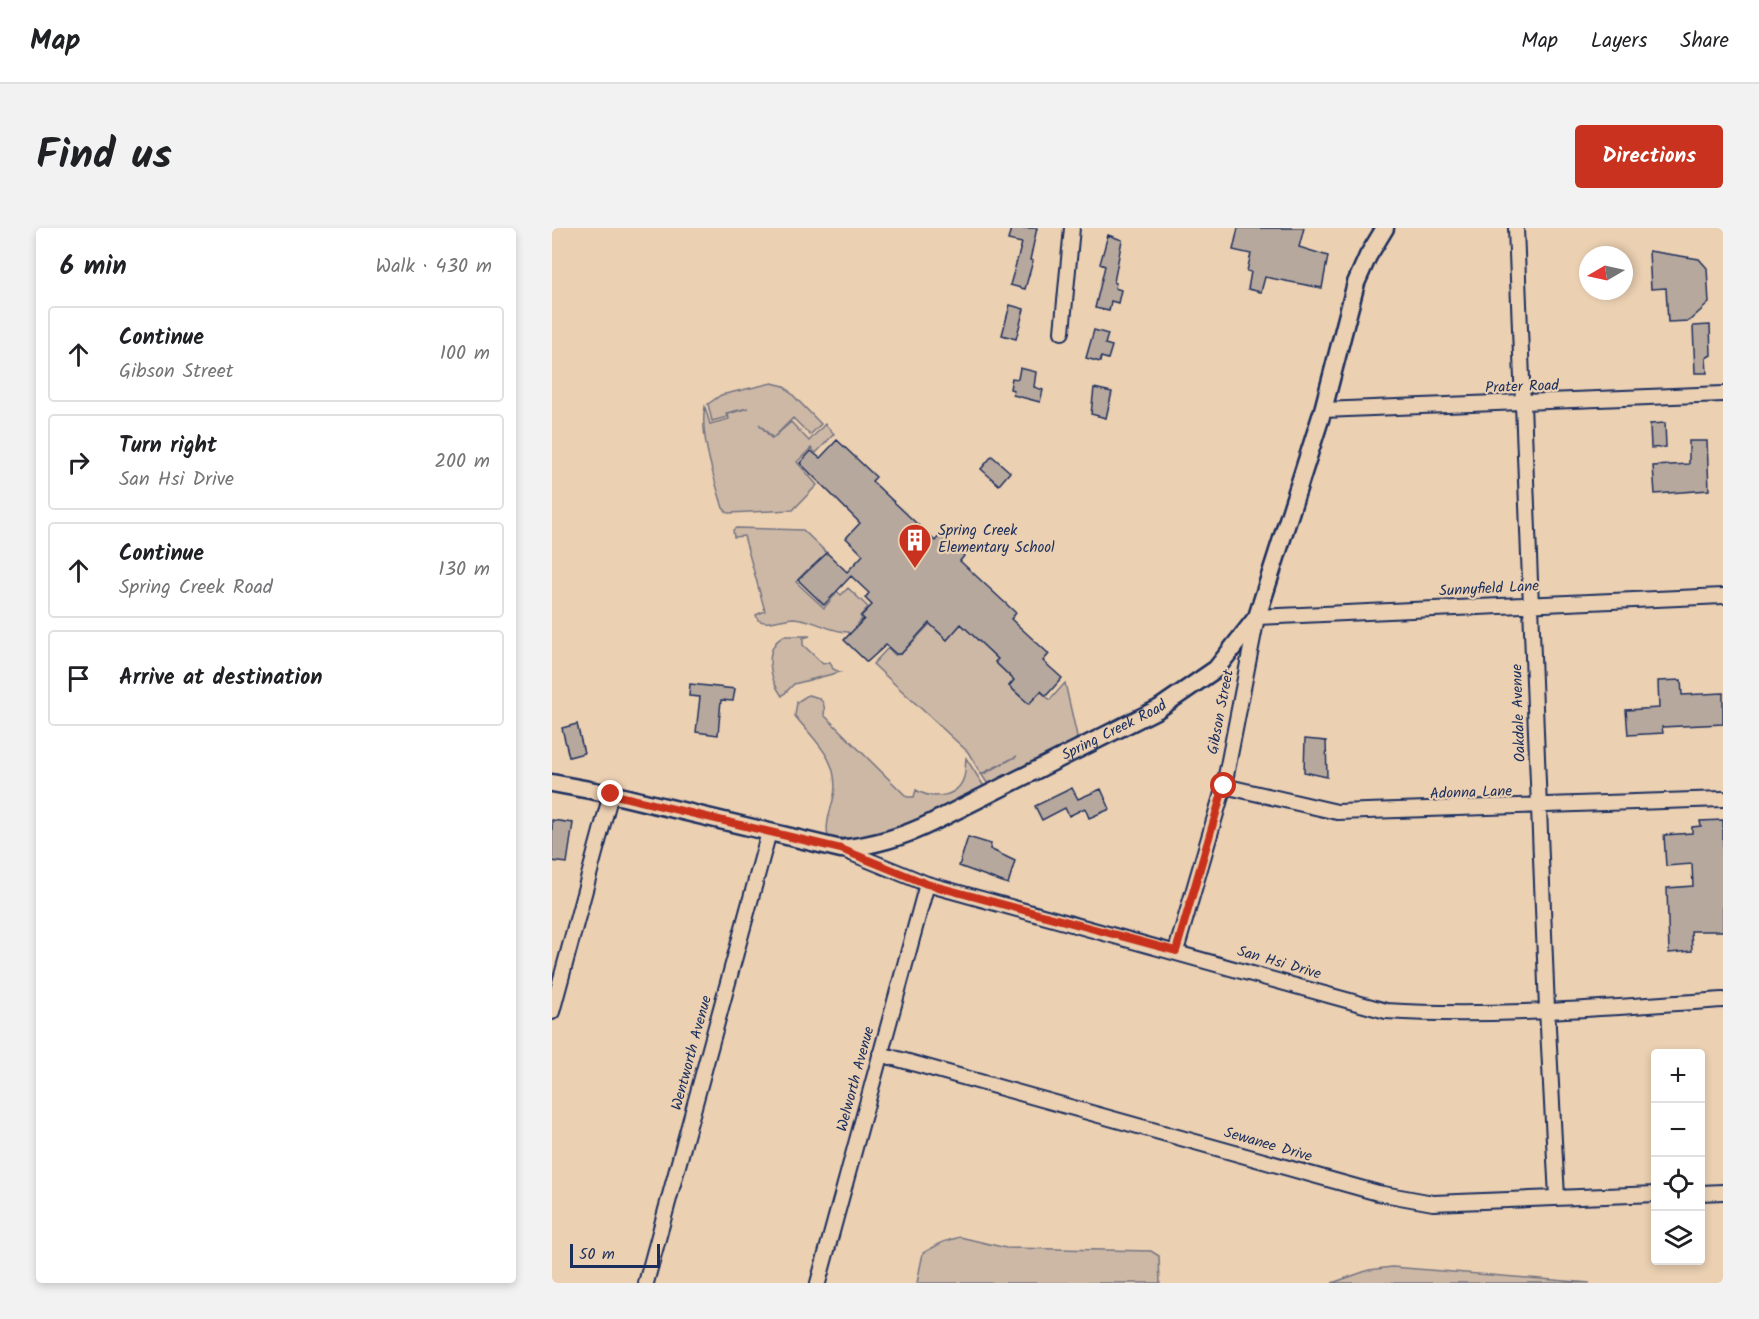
<!DOCTYPE html>
<meta charset="utf-8">
<style>
:root{--surface:#fff;--page:#f2f2f2;--text:#202124;--muted:#757577;--line:#e0e0e0;--accent:#c8321e}
body{margin:0;font-family:Kalam,sans-serif;background:var(--page);color:var(--text)}
.controls{position:absolute;right:18px;bottom:18px;display:grid;overflow:hidden;border-radius:6px;box-shadow:0 3px 9px #0003}
.controls button{width:54px;height:54px;display:grid;place-items:center;padding:0;border:0;border-bottom:2px solid var(--line);background:var(--surface);color:var(--text);font:30px sans-serif}
.compass{position:absolute;left:1027px;top:18px;width:54px;height:54px;border-radius:50%;background:var(--surface);box-shadow:0 3px 9px #0003;rotate:261deg}
.scale{position:absolute;left:18px;bottom:15px;width:90px;box-sizing:border-box;padding-left:6px;border:3px solid #1b2f5e;border-top:0;font-size:16px;line-height:21px;white-space:nowrap;color:#1b2f5e;-webkit-text-stroke:4px #ebd0b2;paint-order:stroke}
.stop{position:absolute;width:18px;height:18px;margin:-14px;border:4px solid #c8321e;border-radius:50%;background:#fff}
.stop.end{background:#c8321e;border-color:#fff;box-shadow:0 2px 6px #0008}
.list{margin:0;padding:0;list-style:none}
h2{display:flex;justify-content:space-between;align-items:center;height:78px;margin:0;padding:0 24px;font-size:26px}
h2 small{font-size:20px;font-weight:400;color:var(--muted)}
.list li{display:grid;grid-template-columns:39px 1fr auto;gap:18px;align-items:center;box-sizing:border-box;height:96px;margin:0 12px 12px;padding:0 12px;border:2px solid var(--line);border-radius:6px}
.list b{display:block;font-size:22px;white-space:nowrap}
.list p{margin:0;font-size:20px;white-space:nowrap;color:var(--muted)}
.list em{font-size:20px;font-style:normal;color:var(--muted)}
.icon{flex:none;width:33px;height:33px;fill:none;stroke:currentColor;stroke-width:2;stroke-linecap:round;stroke-linejoin:round}
.map{position:relative;flex:none;width:1171px;height:1055px;overflow:hidden;border-radius:6px}
header{display:flex;align-items:center;gap:36px;box-sizing:border-box;height:84px;padding:0 30px;background:var(--surface);border-bottom:2px solid var(--line)}
header strong{font-size:28px}
nav{display:flex;gap:33px;margin-inline-start:auto;font-size:21px}
.intro{display:flex;align-items:center;justify-content:space-between;box-sizing:border-box;height:144px;padding:0 36px}
h1{margin:0;font-size:42px}
.button{padding:15px 27px;border-radius:6px;background:var(--accent);color:#fff;font-size:21px;font-weight:700}
main{display:flex;gap:36px;padding:0 36px}
aside{flex:1;background:var(--surface);border-radius:6px;box-shadow:0 3px 9px #0003}
.map>svg:first-child{display:block}
.green{fill:#cdb8a6;stroke:#747482;stroke-width:1.5}
.building{fill:#b7a89d;stroke:#1b2f5e;stroke-width:1.5}
.lines{fill:none;stroke-linecap:round;stroke-linejoin:round}
.minor-casing{stroke:#1b2f5e;stroke-width:18}
.tertiary-casing{stroke:#1b2f5e;stroke-width:21}
.minor{stroke:#ebd0b2;stroke-width:14}
.tertiary{stroke:#ebd0b2;stroke-width:16}
.route{stroke:#c8321e;stroke-width:8}
.labels{text-anchor:middle;dominant-baseline:central;stroke-width:4.5;stroke-linejoin:round;paint-order:stroke}
.street-label{font-size:15px;fill:#1b2f5e;stroke:#ebd0b2}
.poi-label{font-size:15px;fill:#1b2f5e;stroke:#ebd0b2;text-anchor:start}
</style>
<header>
<strong>Map</strong>
<nav><a>Map</a><a>Layers</a><a>Share</a></nav>
</header>
<div class="intro"><h1>Find us</h1><a class="button">Directions</a></div>
<main>
<aside>
<h2>6 min<small>Walk · 430 m</small></h2>
<ul class="list">
<li><svg class="icon" aria-label="ahead" viewBox="0 0 24 24"><path d="M12 20V5M6 11l6-6 6 6"/></svg><div><b>Continue</b><p>Gibson Street</p></div><em>100 m</em></li>
<li><svg class="icon" aria-label="right" viewBox="0 0 24 24"><path d="M7 20v-9h11M14 6l5 5-5 5"/></svg><div><b>Turn right</b><p>San Hsi Drive</p></div><em>200 m</em></li>
<li><svg class="icon" aria-label="ahead" viewBox="0 0 24 24"><path d="M12 20V5M6 11l6-6 6 6"/></svg><div><b>Continue</b><p>Spring Creek Road</p></div><em>130 m</em></li>
<li><svg class="icon" aria-label="arrive" viewBox="0 0 24 24"><path d="M6 21V4h12l-3 4 3 4H6"/></svg><div><b>Arrive at destination</b></div></li>
</ul>
</aside>
<div class="map">
<svg width="1171" height="1055" viewBox="0 0 1171 1055">
<rect width="100%" height="100%" fill="#ebd0b2"/>
<filter id="ink" filterUnits="userSpaceOnUse"><feTurbulence type="fractalNoise" baseFrequency=".0167" numOctaves="2"/><feDisplacementMap in="SourceGraphic" scale="12" xChannelSelector="R" yChannelSelector="G"/><feConvolveMatrix kernelMatrix="1 2 1 2 8 2 1 2 1" color-interpolation-filters="sRGB"/></filter>
<g filter="url(#ink)">
<path class="green" d="M220 155 232 158 269 196 258 207 241 190 221 210 207 196 220 211 239 194 257 213 273 196 282 206 264 225 259 220 245 234 265 257 241 282 176 285 171 280C163 253 147 205 153 179L158 196 177 191 176 186 196 180 174 185 175 189 160 193 156 176 169 167Z
M184 300 251 302 275 325 262 340 267 352 255 342 244 354 272 380 283 367 277 356 289 367 296 360 316 379 308 388 310 391 305 397 310 401 302 409 296 404C277 404 262 391 242 390 231 390 215 398 206 392L204 387 213 383 192 308 182 309 181 302Z
M378 396 395 412 409 396 446 431 443 434 462 452 457 458 476 476 489 464 498 472 513 455 525 508 523 514 437 558 430 547 465 528 429 546 416 524 321 436 336 420 343 427 349 426Z
M232 408H258L251 410V417L271 436 278 434 281 441 288 444 242 456 230 468C218 452 210 420 232 408Z
M256 467C269 469 274 474 272 487L355 569H362L364 562C380 572 406 570 412 549 414 542 413 535 414 530L433 560C383 584 334 616 276 609 273 595 279 582 282 568 288 532 263 513 243 488L245 474Z
M408 1009 454 1020 599 1023 607 1028 608 1055H365L371 1025 391 1014Z
M840 1039 1038 1055H780L817 1042Z"/>
<path class="building" d="M459 0H485L478 32 481 33 473 61 458 57 470 15 456 12Z
M686 0H752L747 19 776 28 770 60 713 49 709 64 696 61 699 44 695 43 699 26 681 22Z
M556 7 570 12 562 54 564 55 563 60 569 62 566 75 559 73 557 83 543 80 553 38 548 36Z
M1097 23 1147 31 1155 40 1157 75 1137 93 1116 94 1114 60 1099 61Z
M458 77 472 81 464 111 450 107Z
M1158 97 1159 127 1154 130 1155 145H1143L1141 98Z
M542 102 556 106 553 116 560 118 556 131 549 129 548 134 534 130Z
M468 140 484 144 482 159 491 162 488 174 461 167 462 162 458 161 460 150 466 151Z
M542 160 560 164 554 190 539 186Z
M1113 195 1114 219 1099 220 1098 196Z
M285 212 324 249 320 253 383 313 389 306 412 328 408 333 464 385 459 391 497 426 491 433 510 450 494 468 489 463 477 476 457 458 462 452 443 434 446 431 409 396 395 412 377 395 349 426H344L334 417 315 434 292 412 312 391 309 388 320 377 313 370 317 365 299 348 272 377 246 352 275 325 295 344 311 327 294 310 308 295 248 235 259 223 268 230Z
M1137 213H1155L1157 262 1103 266 1101 238 1137 236Z
M440 228 458 244 447 257 429 241Z
M1129 452 1130 467 1171 465V496L1110 499 1111 505 1076 507 1074 482 1107 480 1106 453Z
M138 456 183 461 181 473 169 472 166 507 144 504 148 469 137 468Z
M25 496 32 525 17 529 10 500Z
M753 511 774 513 775 549 752 544Z
M520 560 526 571 549 561 558 581 537 590 533 580 517 588 513 580 490 592 483 578Z
M0 592 21 595 15 635 0 633Z
M1171 592V703H1139L1140 723 1117 725 1115 660 1141 658 1140 636 1114 638 1112 607 1140 605V599L1149 598 1148 593Z
M416 609 439 616 438 621 463 633 456 656 407 638Z"/>
<g class="lines">
<defs>
<path id="minor" d="M964 0 995 781 1005 969
M510 104 520 0
M771 182 1171 166
M672 558 785 584 1171 571
M289 621 375 656 834 783C946 790 1059 779 1171 772
M624 723 672 558 705 389 1171 368
M0 784 59 566
M328 826 826 965 881 975 1104 966
M1148 965 1171 964
M94 1055 217 604
M266 1055 375 656"/>
<g id="tertiary">
<path id="s1" d="M0 555 59 566 289 621C322 617 349 610 379 595L606 481 664 441 705 389 771 182 804 55 816 28 833 0"/>
</g>
</defs>
<use href="#minor" class="minor-casing"/>
<use href="#tertiary" class="tertiary-casing"/>
<use href="#minor" class="minor"/>
<use href="#tertiary" class="tertiary"/>
</g>
</g>
<g class="lines" filter="url(#ink)">
<path class="route" d="M59 566 289 621 375 656 624 723 672 558"/>
</g>
<defs>
<symbol id="building-pin" viewBox="-11 -11 22 30"><path d="M0 17L-7.5 6A9.5 9.5 0 1 1 7.5 6Z" fill="#c8321e" stroke="#ebd0b2"/><path d="M-4-6H4V6H1V3H-1V6H-4ZM-2.5-4.3h1.7v1.8h-1.7ZM.8-4.3h1.7v1.8H.8ZM-2.5-1h1.7V.8h-1.7ZM.8-1h1.7V.8H.8Z" fill="#fff"/></symbol>
</defs>
<g fill-rule="evenodd">
<use href="#building-pin" x="344" y="293" width="38" height="52"/>
</g>
<g class="labels">
<g class="street-label">
<text transform="translate(970 159) rotate(-2)">Prater Road</text>
<text transform="translate(937 361) rotate(-3)">Sunnyfield Lane</text>
<text transform="translate(669 484) rotate(-79)">Gibson Street</text>
<text transform="translate(967 485) rotate(-92)">Oakdale Avenue</text>
<text stroke="none"><textPath href="#s1" startOffset="596">Spring Creek Road</textPath></text>
<text transform="translate(919 565) rotate(-2)">Adonna Lane</text>
<text transform="translate(727 735) rotate(16)">San Hsi Drive</text>
<text transform="translate(140 825) rotate(-75)">Wentworth Avenue</text>
<text transform="translate(304 851) rotate(-75)">Welworth Avenue</text>
<text transform="translate(716 917) rotate(16)">Sewanee Drive</text>
</g>
<g class="poi-label">
<text x="386" y="303">Spring Creek<tspan x="386" dy="17">Elementary School</tspan></text>
</g>
</g>
</svg>
<div class="controls">
<button>+</button>
<button>−</button>
<button><svg class="icon" aria-label="locate" viewBox="0 0 24 24"><circle cx="12" cy="12" r="6"/><path d="M12 2v4M12 18v4M2 12h4M18 12h4"/></svg></button>
<button><svg class="icon" aria-label="layers" viewBox="0 0 24 24"><path d="M12 4l9 5-9 5-9-5zM3 14l9 5 9-5"/></svg></button>
</div>
<svg class="compass" viewBox="-18 -18 36 36"><path d="M0-13l5 13h-10z" fill="#e53935"/><path d="M0 13l5-13h-10z" fill="#757577"/></svg>
<div class="scale">50 m</div>
<div class="stop" style="left:672px;top:558px"></div>
<div class="stop end" style="left:59px;top:566px"></div>
</div>
</main>
